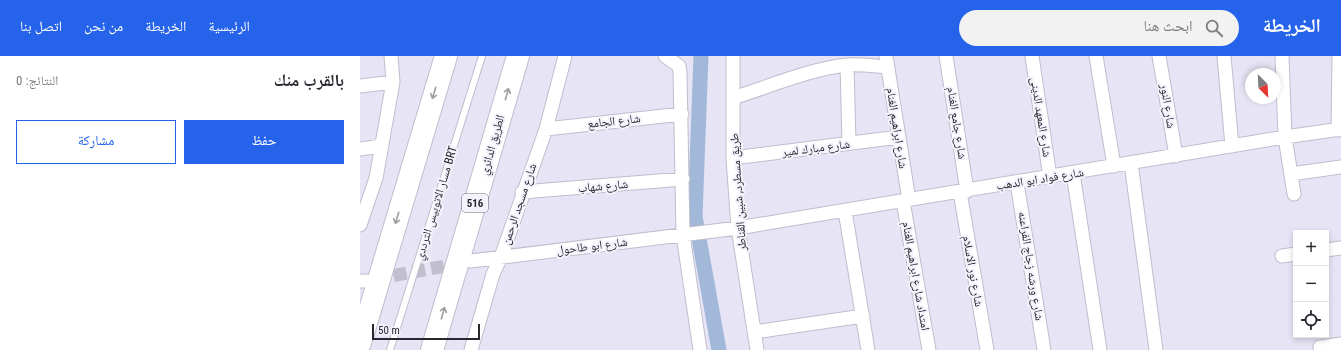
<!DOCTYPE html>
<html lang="ar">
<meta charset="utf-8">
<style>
:root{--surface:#fff;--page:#f2f2f3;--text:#2b2b33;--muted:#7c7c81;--line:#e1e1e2;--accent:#2563eb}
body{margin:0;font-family:"Roboto Condensed","Noto Naskh Arabic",sans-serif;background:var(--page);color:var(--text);direction:rtl}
.controls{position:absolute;right:12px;bottom:12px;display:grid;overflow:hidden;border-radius:0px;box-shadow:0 2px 6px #0003}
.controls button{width:36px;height:36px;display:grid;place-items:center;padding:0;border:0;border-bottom:1px solid var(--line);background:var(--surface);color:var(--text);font:20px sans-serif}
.compass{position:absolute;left:885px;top:12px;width:36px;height:36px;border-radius:50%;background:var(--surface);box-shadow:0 2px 6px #0003;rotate:156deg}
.scale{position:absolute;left:12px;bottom:10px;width:108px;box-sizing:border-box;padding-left:4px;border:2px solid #28272d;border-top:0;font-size:11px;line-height:14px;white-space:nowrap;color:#28272d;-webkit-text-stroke:3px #f4f2fc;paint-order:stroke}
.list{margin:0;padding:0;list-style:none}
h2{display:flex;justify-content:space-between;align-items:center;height:52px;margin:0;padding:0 16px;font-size:17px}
h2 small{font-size:13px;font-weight:400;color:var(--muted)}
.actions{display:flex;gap:8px;padding:12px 16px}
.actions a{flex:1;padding:9px 0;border:1px solid var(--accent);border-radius:0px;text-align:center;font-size:14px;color:var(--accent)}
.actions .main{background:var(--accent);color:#fff}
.icon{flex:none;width:22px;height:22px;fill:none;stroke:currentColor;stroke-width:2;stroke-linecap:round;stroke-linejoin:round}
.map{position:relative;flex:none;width:981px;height:294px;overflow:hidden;direction:ltr}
header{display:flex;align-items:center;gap:24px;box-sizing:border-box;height:56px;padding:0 20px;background:var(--accent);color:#fff}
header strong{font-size:19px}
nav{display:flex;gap:22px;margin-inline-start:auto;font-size:14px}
.search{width:280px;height:36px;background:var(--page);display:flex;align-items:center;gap:10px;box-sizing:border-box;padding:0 14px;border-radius:22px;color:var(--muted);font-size:15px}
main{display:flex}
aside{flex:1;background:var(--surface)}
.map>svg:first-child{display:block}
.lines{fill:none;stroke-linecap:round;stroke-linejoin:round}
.canal{stroke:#a1b8d9;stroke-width:15}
.minor-tunnel{stroke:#c1becd;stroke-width:13;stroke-dasharray:13 6;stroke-linecap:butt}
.service-casing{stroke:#c0bdcd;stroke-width:8}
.minor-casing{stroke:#c0bdcd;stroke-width:15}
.motorway-casing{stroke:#c0bdcd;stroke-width:24}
.service{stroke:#fff;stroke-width:6}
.minor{stroke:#fff;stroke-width:13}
.motorway{stroke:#fff;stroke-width:22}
.oneway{stroke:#9e9ea0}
.labels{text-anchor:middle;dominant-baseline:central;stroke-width:4;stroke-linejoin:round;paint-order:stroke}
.shield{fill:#f4f2fc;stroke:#65646b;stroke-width:1}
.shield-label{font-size:11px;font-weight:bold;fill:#28272d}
.street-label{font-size:12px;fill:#28272d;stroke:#f4f2fc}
</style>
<header>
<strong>الخريطة</strong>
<div class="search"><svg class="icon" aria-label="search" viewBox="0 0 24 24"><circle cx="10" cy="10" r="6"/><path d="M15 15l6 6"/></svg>ابحث هنا</div>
<nav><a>الرئيسية</a><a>الخريطة</a><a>من نحن</a><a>اتصل بنا</a></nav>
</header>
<main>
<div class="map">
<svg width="981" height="294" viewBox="0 0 981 294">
<rect width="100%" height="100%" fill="#e7e4f5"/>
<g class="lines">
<path class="canal" d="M341 0 335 160 359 294"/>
<path class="minor-tunnel" d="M15 223 102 207"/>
<defs>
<path id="service" d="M30 294 122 0"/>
<path id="minor" d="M305 0 319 10 320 16 323 179 340 294
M373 0V102L378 172 397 294
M526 0 549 144
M586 0 607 135
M672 0 690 121
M736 0 754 110
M799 0 816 100
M864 0 872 90
M922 0 925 81 934 138
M487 9 489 87
M0 30 33 26
M373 42C408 31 452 12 488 9 501 8 514 10 527 11
M186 73 322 58
M978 74 979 0
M0 93 21 90
M373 102 539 81
M771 107 796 294
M713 117 740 294
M931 118 981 111
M657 127 684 294
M162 136 323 123
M600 136 627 294
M543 145 569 294
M485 155 508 294
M0 169 16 122 33 26 31 0
M966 194 981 192
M922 200 936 198
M111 205 378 172 925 81 981 73
M0 225H6
M394 276 503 260
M960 291 981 288
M111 294 133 218 141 201 186 73 205 0"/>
<path id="motorway" d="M0 287 86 0
M72 294 158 0"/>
</defs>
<use href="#service" class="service-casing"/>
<use href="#minor" class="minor-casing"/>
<use href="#motorway" class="motorway-casing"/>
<use href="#service" class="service"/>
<use href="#minor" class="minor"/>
<use href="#motorway" class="motorway"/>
</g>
<defs><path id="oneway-shaft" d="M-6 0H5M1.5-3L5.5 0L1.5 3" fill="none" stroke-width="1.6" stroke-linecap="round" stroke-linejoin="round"/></defs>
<g class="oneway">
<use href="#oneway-shaft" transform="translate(74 37) rotate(107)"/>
<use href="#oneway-shaft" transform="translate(147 38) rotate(-74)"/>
<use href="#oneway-shaft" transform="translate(37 162) rotate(107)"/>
<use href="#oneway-shaft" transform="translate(83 257) rotate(-74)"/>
</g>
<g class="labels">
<rect class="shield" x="102" y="138" width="26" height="18" rx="3"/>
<g class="shield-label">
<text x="115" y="147">516</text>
</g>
<g class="street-label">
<text transform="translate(808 50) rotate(81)">شارع النور</text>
<text transform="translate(681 61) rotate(81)">شارع المعهد الدينى</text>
<text transform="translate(254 65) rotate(-6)">شارع الجامع</text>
<text transform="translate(597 67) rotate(81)">شارع جامع الغنام</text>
<text transform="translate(537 72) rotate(81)">شارع ابراهيم الغنام</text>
<text transform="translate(132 89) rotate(-74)">الطريق الدائري</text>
<text transform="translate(456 92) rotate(-7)">شارع مبارك لمير</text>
<text transform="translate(680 123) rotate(-9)">شارع فواد ابو الدهب</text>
<text transform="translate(243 130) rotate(-5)">شارع شهاب</text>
<text transform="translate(378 136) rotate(-94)">طريق مسطرد, شبين القناطر</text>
<text transform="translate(76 147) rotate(-73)">مسار الاتوبيس الترددي BRT</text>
<text transform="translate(159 148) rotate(-71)">شارع مسجد الرحمن</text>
<text transform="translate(232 190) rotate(-7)">شارع ابو طاحول</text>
<text transform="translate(671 210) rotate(81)">شارع ورشه زجاج الفراعنه</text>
<text transform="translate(613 215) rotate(80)">شارع نور الاسلام</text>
<text transform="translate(556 220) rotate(80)">امتداد شارع ابراهيم الغنام</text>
</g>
</g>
</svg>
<div class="controls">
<button>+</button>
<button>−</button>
<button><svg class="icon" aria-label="locate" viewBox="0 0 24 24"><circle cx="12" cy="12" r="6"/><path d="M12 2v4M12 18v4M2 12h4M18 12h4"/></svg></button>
</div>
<svg class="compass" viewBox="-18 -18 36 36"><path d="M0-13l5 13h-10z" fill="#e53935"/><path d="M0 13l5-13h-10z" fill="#7c7c81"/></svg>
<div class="scale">50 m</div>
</div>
<aside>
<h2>بالقرب منك<small>النتائج: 0</small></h2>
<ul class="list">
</ul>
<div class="actions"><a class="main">حفظ</a><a>مشاركة</a></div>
</aside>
</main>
